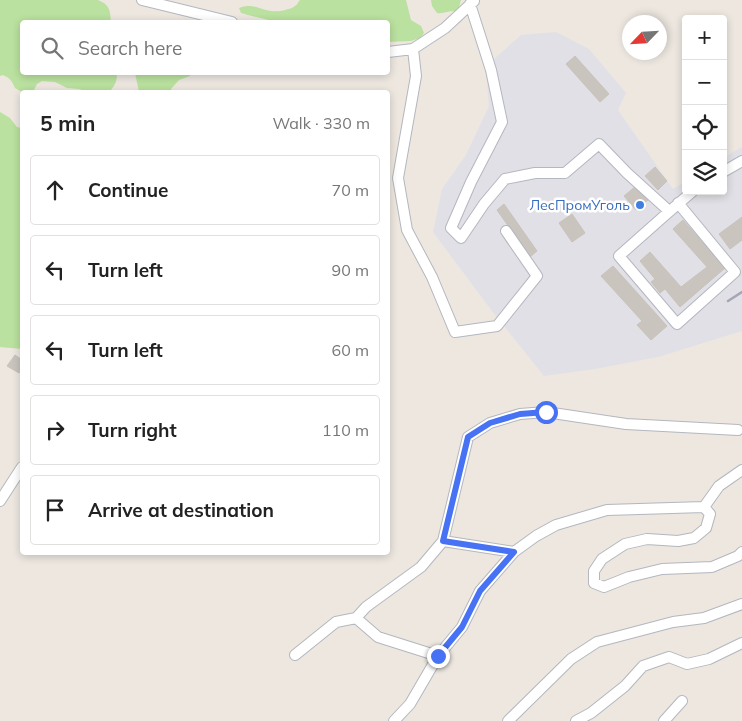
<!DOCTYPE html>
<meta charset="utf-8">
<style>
:root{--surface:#fff;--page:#f2f2f2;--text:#222;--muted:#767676;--line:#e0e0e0}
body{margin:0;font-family:Mulish,sans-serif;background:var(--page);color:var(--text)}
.controls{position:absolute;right:15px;top:15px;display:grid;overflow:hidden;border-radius:5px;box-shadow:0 2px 8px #0003}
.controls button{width:45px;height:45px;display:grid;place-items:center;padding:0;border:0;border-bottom:1px solid var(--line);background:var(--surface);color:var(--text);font:25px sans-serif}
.compass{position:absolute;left:622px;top:15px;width:45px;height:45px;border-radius:50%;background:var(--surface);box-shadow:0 2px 8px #0003;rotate:245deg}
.stop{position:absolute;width:15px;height:15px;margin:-11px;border:4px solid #4772f3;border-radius:50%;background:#fff}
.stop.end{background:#4772f3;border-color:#fff;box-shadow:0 1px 5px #0008}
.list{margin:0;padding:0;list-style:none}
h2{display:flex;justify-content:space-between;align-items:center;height:65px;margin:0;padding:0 20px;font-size:21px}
h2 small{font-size:16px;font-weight:400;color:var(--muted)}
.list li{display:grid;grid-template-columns:32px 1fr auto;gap:15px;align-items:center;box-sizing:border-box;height:70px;margin:0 10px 10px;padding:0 10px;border:1px solid var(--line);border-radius:5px}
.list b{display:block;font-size:19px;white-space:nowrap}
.list em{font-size:16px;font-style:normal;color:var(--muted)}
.icon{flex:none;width:28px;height:28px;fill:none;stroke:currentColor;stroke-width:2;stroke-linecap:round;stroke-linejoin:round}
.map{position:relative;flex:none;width:742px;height:721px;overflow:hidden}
.search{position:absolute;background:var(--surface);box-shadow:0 2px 8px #0003;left:20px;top:20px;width:370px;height:55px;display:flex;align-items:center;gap:12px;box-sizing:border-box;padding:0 18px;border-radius:5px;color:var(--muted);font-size:19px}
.panel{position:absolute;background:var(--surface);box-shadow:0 2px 8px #0003;left:20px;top:90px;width:370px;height:465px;border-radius:5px}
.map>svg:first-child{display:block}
.industrial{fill:#e1e0e6}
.green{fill:#bae19f}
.building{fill:#c9c5be;stroke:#c9c2b9}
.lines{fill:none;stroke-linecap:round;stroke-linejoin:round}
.minor-casing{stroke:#b3b7bf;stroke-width:12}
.minor{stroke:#fff;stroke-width:10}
.rail{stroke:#a2a6b6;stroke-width:2.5}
.route{stroke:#4772f3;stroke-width:6}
.shop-dot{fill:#3f7fe0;stroke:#fff;stroke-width:2}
.labels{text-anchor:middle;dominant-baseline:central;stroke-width:5;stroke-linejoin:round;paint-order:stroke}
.shop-label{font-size:14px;fill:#366cbe;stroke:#fff;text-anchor:end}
</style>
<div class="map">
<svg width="742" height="721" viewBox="0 0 742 721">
<rect width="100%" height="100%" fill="#ede7e0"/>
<path class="industrial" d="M556 32 589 49 626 93 618 110 673 189 686 181V191H723V158L742 147V331L658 357 595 369 544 376 492 311 433 232 442 189 466 155 489 106 487 81 485 67 521 35Z"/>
<path class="green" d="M0 0H98C110 5 110 10 111 22H22V72L117 73C117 80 116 84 111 90L105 91 100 90 88 92 79 89 67 88 55 82 42 81 37 84 34 90 20 91 15 88C12 81 10 78 3 75L0 76Z
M300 0H406L411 20 421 26 424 33 420 38 411 41 388 42V22H277L248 15 241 13 239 8C253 3 258 9 271 11 278 12 290 10 295 6 297 5 298 2 300 0Z
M431 0H461L459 7 455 11C448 11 443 14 437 13L432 6Z
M135 73H189L190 76 179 80 171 89V92H139Z
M0 112 10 118 17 127 22 128V127V349L0 347Z"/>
<path class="building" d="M575 56 609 94 600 102 566 64Z
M655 167 667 181 658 190 645 176Z
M636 186 648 200 636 210 624 196Z
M504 204 537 251 530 257 497 210Z
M572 214 585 233 572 242 559 223Z
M742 217V240L730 249 719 234Z
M683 220 725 268 680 307 665 289 660 293 651 282 655 279 640 261 650 252 681 287 707 267 673 229Z
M613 266 667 326 651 340 637 325 642 321 601 276Z
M15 355 22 360V368L19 373 7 366Z"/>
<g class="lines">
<defs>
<path id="minor" d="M142 0 232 22
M470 4 491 70 502 122 471 182 451 228 461 238 484 204 505 179 535 173H565L599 144 627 173 669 211
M413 49 416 76 398 178 407 230 432 277 455 332 497 326 537 276 506 231
M388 52 413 49 445 28 474 1
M723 172 742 161
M678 203 735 272 677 324 619 256 663 217 693 191
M0 501 22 467
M704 507 719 486 742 470
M443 541 514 552
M356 618 378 637 438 656
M295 655 336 622 356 618 366 607 421 567 443 541 468 437 490 423 520 414 546 412 626 424 738 430
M394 721 410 704 438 656 462 627 480 591 514 552 536 536 556 525 607 510 704 507 710 514 706 528 694 538 678 541 647 539 625 544 602 559 594 571V583L604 587 629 577 662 569 712 567 738 556 742 552
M508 721 571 659 597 642 673 622 704 618 742 604
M576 721 591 713 625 686 643 666 669 657 687 664 709 659 742 643
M664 721 682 701"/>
</defs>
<use href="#minor" class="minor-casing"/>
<use href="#minor" class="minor"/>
<path class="rail" d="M728 301 742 292"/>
</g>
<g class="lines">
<path class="route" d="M438 656 462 627 480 591 514 552 443 541 468 437 490 423 520 414 546 412"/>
</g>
<circle class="shop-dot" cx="640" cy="205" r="5"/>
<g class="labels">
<g class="shop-label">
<text x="630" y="205">ЛесПромУголь</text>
</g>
</g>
</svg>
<div class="controls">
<button>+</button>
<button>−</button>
<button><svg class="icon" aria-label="locate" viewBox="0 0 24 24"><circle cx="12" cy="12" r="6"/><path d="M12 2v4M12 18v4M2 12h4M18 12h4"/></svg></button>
<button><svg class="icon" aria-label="layers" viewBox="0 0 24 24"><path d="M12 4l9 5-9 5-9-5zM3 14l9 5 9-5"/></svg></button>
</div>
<svg class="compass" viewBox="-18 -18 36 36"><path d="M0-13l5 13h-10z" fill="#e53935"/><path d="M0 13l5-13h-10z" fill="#767676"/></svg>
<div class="stop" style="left:546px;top:412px"></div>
<div class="stop end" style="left:438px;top:656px"></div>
<div class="search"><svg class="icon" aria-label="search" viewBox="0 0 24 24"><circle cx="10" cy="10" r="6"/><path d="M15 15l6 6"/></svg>Search here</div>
<section class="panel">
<h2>5 min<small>Walk · 330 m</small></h2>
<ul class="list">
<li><svg class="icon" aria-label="ahead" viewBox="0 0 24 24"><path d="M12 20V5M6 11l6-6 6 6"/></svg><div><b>Continue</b></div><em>70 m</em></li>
<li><svg class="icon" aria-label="left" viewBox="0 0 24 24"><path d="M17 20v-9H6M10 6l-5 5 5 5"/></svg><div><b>Turn left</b></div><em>90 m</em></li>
<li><svg class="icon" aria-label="left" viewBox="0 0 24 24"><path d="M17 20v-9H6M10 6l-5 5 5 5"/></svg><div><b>Turn left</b></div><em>60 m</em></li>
<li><svg class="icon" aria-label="right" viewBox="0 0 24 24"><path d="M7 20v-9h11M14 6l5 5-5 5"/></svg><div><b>Turn right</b></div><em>110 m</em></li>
<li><svg class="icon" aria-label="arrive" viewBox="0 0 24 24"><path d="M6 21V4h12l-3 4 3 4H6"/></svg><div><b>Arrive at destination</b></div></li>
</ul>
</section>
</div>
